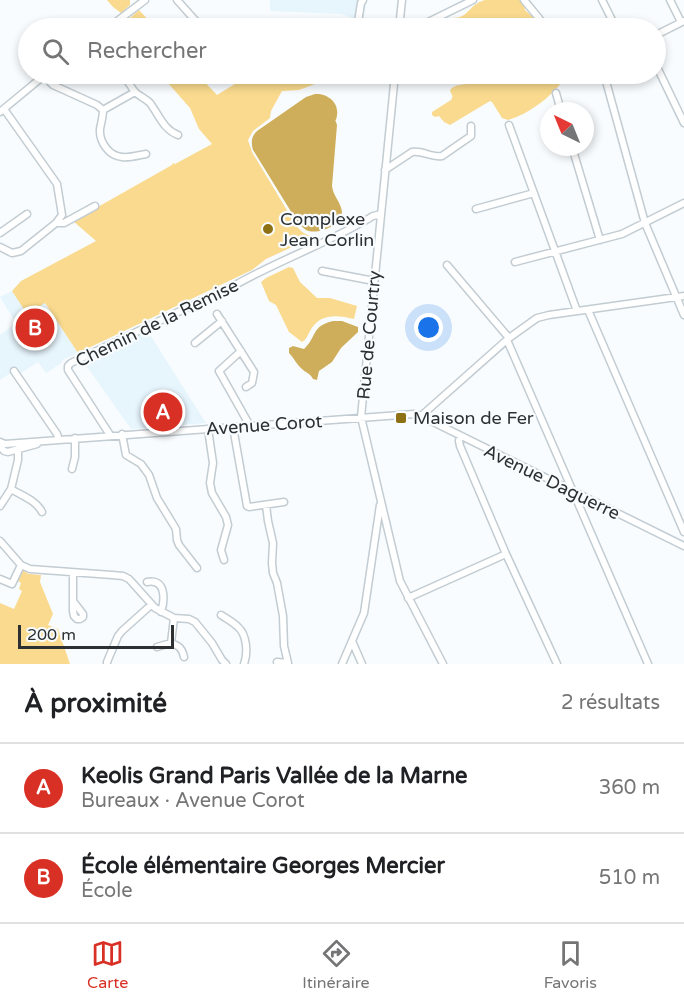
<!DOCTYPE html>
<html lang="fr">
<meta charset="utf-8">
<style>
:root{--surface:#fff;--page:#f6f6f6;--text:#202124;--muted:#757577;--line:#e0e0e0;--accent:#d93025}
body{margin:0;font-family:"Varela Round",sans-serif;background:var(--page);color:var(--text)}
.compass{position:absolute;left:540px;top:102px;width:54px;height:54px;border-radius:50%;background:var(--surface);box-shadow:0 3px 9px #0003;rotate:317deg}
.scale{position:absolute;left:18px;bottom:15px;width:156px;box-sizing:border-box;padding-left:6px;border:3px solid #2c3032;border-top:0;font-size:16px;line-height:21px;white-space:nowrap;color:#2c3032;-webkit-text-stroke:4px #f8fcfe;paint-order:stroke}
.you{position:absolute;left:429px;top:328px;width:21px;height:21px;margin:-15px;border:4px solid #fff;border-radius:50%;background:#1a73e8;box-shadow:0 0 0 9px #1a73e833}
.badge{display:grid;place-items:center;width:39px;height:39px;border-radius:50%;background:var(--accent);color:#fff;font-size:20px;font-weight:700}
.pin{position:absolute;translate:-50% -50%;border:3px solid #fff;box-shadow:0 2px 6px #0006}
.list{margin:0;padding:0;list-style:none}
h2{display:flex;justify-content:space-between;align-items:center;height:78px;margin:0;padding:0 24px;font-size:26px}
h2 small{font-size:20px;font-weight:400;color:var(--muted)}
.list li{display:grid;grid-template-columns:39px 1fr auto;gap:18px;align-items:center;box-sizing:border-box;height:90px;padding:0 24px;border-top:2px solid var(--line)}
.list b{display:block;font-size:22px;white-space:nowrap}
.list p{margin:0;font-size:20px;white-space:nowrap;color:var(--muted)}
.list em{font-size:20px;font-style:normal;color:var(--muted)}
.icon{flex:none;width:33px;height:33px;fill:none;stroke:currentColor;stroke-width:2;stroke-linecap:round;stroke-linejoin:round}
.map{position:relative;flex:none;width:684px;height:664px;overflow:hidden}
.search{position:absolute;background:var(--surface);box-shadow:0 3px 9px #0003;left:18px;right:18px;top:18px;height:66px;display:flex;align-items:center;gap:15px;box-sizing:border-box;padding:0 21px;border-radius:33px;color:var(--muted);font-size:22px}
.sheet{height:258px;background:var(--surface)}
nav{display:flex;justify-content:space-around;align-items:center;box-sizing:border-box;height:84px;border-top:2px solid var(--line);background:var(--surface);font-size:16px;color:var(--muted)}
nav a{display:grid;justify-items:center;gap:3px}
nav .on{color:var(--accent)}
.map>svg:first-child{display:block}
.built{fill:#e7f5fd}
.green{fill:#f9da8e}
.water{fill:#cfae5b}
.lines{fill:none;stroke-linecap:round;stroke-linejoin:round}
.minor-casing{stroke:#c2ccd2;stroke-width:9}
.minor{stroke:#fff;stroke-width:6}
.poi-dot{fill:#8f7115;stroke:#f8fcfe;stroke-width:2}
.labels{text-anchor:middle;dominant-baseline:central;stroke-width:4.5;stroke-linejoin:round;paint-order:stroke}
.poi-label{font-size:18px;fill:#2c3032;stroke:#f8fcfe;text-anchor:start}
.street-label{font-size:18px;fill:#2c3032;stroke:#f8fcfe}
</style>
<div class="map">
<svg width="684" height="664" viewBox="0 0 684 664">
<rect width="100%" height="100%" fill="#f8fcfe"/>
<path class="built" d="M270 0H367L363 22 342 14 270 11Z
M12 291 27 313 44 302 78 353 62 360 63 362 46 373 38 362 21 373 18 368 0 380V335L16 323 0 297Z
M147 330 206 423 131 429 83 361Z"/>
<path class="green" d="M107 0H130V5L121 13 113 7Z
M485 0H521L524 4 525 10 540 24V28H450L446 21C451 16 454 19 460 17 469 14 471 4 485 0Z
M139 10 156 28H122L120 27Z
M160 74H197L217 95 251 74H314L315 84 299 90 282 91 271 111 270 118 253 131 248 140 252 152 294 222C300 230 303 235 313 236L314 239 304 244 303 242 266 259 252 270 78 353 45 303 27 314 12 291 21 281 96 241 73 221 172 165 173 163 175 164 212 144 199 129 190 108Z
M476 74H550L564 76 565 78C554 93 541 104 525 113 520 116 513 118 508 120L502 118 492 102 490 101 450 125 444 122 439 116 435 117 432 115V112L451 100C454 95 451 95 450 90 458 81 467 88 477 79Z
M289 267 293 268 300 282 317 298H330L357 306 354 319C337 315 320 313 310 331 307 336 307 339 302 342L289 332 276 305 269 301 261 282 266 278Z
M22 570 29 574 41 575 40 582 53 614 48 625 58 629 70 664H0V603L14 609 22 591 19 589 21 583 18 581Z"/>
<path class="water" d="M315 94C327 93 339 102 337 115 336 124 334 116 337 125L332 186C333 196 341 202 342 212 342 225 320 234 309 231 304 230 302 226 298 223L253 150C251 142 251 137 257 131L306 97Z
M333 321H342L358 327V332L341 348 332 362 319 371 317 380 313 379C310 373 306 373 302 369 297 365 294 358 289 353V348L293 346 304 349C317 337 311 326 333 321Z"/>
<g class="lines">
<defs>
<path id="minor" d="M177 0 202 28
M524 0 547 28
M602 0 616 28
M670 0 681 22
M108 28 145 0
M341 28 358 22 361 3 363 0
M399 28 402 0
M416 28 473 0
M656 35 684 21
M656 65 684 123
M120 74C129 80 129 85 135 92 139 96 145 98 150 103 159 115 163 129 178 135
M395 74 361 417 400 581 443 664
M604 74 645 223 684 315
M44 76 53 85 97 105 103 110
M395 79 412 74
M556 93 561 111
M103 110C103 117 101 123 100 129 99 142 109 156 122 157 130 158 139 155 146 154
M103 110 135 92
M0 112 46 74
M509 125 577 311
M572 147 600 240
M385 170 412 152C422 150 432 158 442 156L471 136V126
M476 209 534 193
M56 223H64L95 206
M0 233 27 214
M0 247 12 253 21 251 56 223 62 215 57 184 4 109
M515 262 622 234 684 203
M447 265 509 338
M322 271 374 281
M588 310 684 532
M217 314 254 372 252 383 246 387
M507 340 648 664
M195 343 222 321
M241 351 219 371 250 426
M14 371 57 434 59 440
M421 416 509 338 537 318 549 315 684 296
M233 427 247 506 249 507 284 502
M208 429 213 463 210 483 212 493 226 517 228 525 221 550 224 560
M122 434 126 455 141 464 149 475 157 498 176 529 177 540 179 545 197 568
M110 435 68 370V366L71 363 237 284C281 259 329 243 373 216L381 214
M460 436 459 441 460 446 506 554 557 664
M0 442 5 444 414 414 421 416 684 546
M0 446 4 451 8 452 37 444
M72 469 75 457V438
M11 489C22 496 36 500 42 512
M266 505 268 521 273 543 272 563 273 573 277 583 283 616 284 646 288 663 277 662
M0 506 11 489 18 460V449
M0 541 21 565 30 569 112 575 123 576 129 579 155 608 174 618 189 619 195 622 212 643 222 660 226 664
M73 573V611L74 616 77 619H80L83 617V614L73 601
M0 579 12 584 21 565
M147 582C166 578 165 600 161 612
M408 598 506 554
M221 615C227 619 233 622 238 627 247 635 248 653 244 664
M352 641 362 664
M171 643 174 618
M157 647 171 643C179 646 182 648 184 657
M107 664V662L118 636 122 631 151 605
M342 664 364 613 380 505"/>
</defs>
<use href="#minor" class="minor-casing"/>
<use href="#minor" class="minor"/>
</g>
<g class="poi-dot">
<circle cx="268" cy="229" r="6"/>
<rect x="395" y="412" width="12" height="12" rx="3"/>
</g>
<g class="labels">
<g class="poi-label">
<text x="280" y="219">Complexe<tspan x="280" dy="21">Jean Corlin</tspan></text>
<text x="413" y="418">Maison de Fer</text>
</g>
<g class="street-label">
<text transform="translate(157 323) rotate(-26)">Chemin de la Remise</text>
<text transform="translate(369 335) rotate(-85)">Rue de Courtry</text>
<text transform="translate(264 425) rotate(-4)">Avenue Corot</text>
<text transform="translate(552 482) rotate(26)">Avenue Daguerre</text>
</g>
</g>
</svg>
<svg class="compass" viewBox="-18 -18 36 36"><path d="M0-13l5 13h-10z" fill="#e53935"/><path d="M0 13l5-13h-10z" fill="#757577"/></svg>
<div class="scale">200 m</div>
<div class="you"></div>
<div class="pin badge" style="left:163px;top:412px">A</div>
<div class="pin badge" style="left:35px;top:328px">B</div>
<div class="search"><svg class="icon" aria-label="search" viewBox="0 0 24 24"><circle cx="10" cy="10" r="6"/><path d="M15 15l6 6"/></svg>Rechercher</div>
</div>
<section class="sheet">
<h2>À proximité<small>2 résultats</small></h2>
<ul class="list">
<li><span class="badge">A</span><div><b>Keolis Grand Paris Vallée de la Marne</b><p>Bureaux · Avenue Corot</p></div><em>360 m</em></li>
<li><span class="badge">B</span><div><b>École élémentaire Georges Mercier</b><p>École</p></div><em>510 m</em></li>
</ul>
</section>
<nav>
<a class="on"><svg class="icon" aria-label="map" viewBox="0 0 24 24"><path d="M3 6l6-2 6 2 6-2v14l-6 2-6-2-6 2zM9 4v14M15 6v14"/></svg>Carte</a>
<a><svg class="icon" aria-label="directions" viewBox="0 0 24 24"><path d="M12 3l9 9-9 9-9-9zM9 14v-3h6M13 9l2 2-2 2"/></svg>Itinéraire</a>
<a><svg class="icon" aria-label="saved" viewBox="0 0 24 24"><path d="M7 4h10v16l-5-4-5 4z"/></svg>Favoris</a>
</nav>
